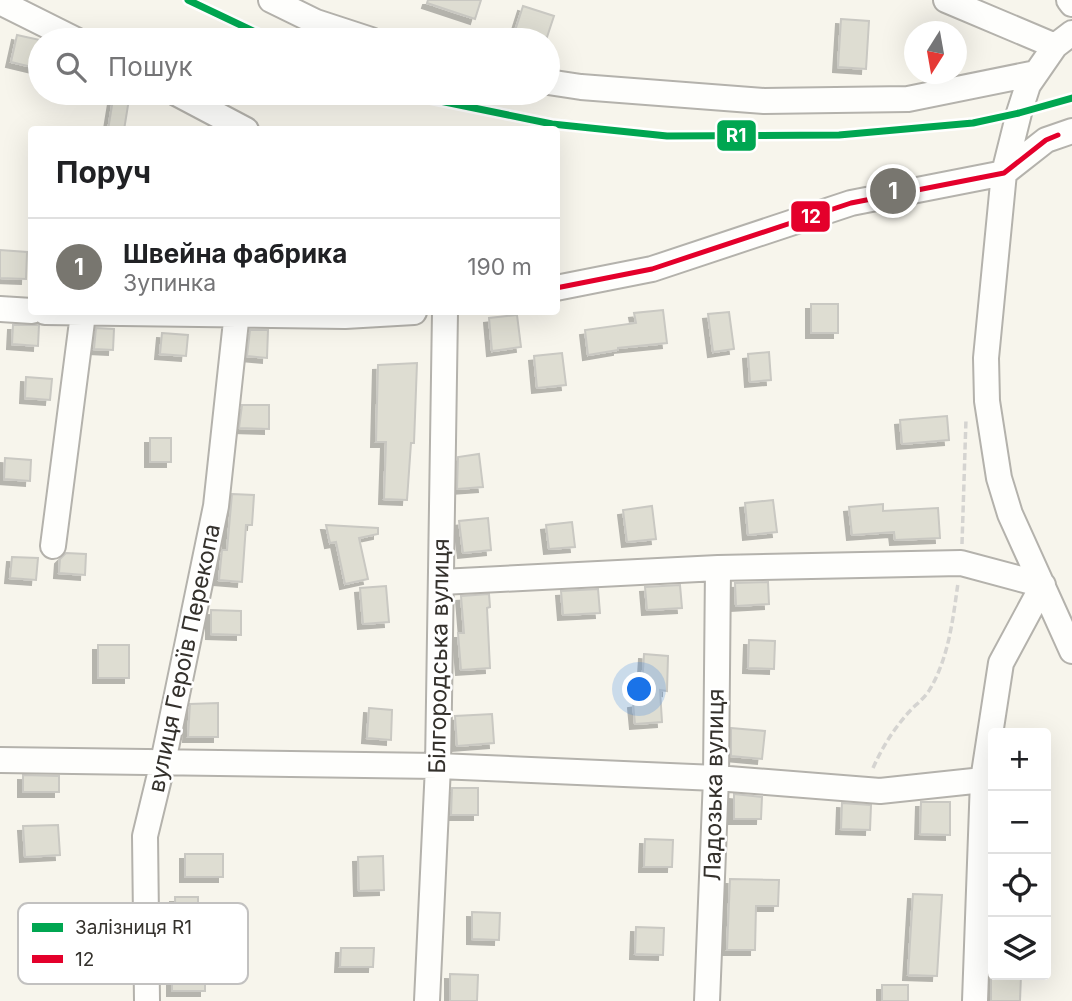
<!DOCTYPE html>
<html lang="uk">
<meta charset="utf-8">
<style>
:root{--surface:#fff;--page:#f6f6f6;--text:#202124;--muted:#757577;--line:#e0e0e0;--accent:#78766f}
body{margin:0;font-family:Inter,sans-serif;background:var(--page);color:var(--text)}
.controls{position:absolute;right:21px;bottom:21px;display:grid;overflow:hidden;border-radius:7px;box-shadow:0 7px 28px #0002}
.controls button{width:63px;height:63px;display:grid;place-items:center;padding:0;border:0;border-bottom:2px solid var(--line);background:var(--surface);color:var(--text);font:35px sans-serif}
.compass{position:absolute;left:904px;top:21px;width:63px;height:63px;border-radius:50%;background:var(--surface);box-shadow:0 7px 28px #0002;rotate:191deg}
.you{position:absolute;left:640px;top:690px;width:24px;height:24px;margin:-18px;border:5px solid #fff;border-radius:50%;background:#1a73e8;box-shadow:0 0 0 10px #1a73e833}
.badge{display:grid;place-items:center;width:46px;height:46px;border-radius:50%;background:var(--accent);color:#fff;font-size:23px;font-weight:700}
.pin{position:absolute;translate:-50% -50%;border:4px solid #fff;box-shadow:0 2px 7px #0006}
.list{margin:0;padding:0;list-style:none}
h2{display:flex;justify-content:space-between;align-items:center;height:91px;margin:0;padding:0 28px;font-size:30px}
h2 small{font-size:23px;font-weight:400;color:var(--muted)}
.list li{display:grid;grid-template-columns:46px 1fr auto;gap:21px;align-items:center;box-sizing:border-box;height:98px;padding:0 28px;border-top:2px solid var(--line)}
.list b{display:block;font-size:26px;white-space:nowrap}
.list p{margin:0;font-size:23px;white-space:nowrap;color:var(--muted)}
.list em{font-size:23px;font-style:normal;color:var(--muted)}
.icon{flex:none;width:38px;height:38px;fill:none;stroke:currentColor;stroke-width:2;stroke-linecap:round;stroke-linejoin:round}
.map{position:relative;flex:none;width:1072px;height:1001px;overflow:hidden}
.search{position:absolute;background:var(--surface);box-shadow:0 7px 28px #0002;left:28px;top:28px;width:532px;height:77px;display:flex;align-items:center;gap:18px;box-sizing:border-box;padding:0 24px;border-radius:38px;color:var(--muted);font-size:26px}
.panel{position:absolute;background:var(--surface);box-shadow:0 7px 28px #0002;left:28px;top:126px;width:532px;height:189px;border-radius:7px}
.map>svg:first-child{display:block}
.building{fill:#deddd2;stroke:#c9c8c2;stroke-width:2;filter:url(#shadow)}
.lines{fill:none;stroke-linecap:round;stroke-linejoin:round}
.minor-casing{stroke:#b4b2ac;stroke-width:28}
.path{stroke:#d5d4d1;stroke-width:3.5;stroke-dasharray:7 3.5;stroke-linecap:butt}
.minor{stroke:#fefefc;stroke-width:24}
.bus-1-casing{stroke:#fff;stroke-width:10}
.bus-1{stroke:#e4002b;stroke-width:5}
.rail-1-casing{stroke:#fff;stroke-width:12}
.rail-1{stroke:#00a651;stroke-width:7}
.labels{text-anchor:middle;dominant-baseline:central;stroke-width:5;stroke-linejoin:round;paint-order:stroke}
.street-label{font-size:23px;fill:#34312c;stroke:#fff}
.key{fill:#fff;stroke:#c2c1c0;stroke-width:2}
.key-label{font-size:19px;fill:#34312c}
.line-badge{stroke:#fff;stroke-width:2.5}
.badge-label{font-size:19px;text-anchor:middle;font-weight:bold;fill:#fff}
</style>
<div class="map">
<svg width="1072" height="1001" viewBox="0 0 1072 1001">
<defs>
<filter id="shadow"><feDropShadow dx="-5" dy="5" stdDeviation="0" flood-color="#0004"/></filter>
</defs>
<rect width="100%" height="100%" fill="#f7f5ec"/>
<path class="building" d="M428 0H481L475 19 427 3Z
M523 6 554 16 546 40H535L514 34Z
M841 19 869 21 866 69 838 67Z
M17 35 40 40V69L11 62Z
M114 93H130L124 130H108Z
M0 250 27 252 26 279 0 278Z
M811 304H838V333H811Z
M663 310 667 343 618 348V350L588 355 585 330 636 323 634 313Z
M729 312 734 349 713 352 708 314Z
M517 315 521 347 492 351 489 318Z
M13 325H39L38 346 12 344Z
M96 328 114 329 113 350 94 349Z
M250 330H268L267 358 247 356Z
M162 333 188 335 186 356 160 354Z
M769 352 771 380 750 382 748 354Z
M562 353 566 385 537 388 534 356Z
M417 363 414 443H411L407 500 384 499 386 442H376L378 365Z
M26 377 52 379 50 400 25 398Z
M242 405H269V429L239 428Z
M947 416 949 440 902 444 900 420Z
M150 438H171V462H150Z
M479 454 483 487 457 489 458 457Z
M5 458 31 460 30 481 4 479Z
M232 494 254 495 252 525H246L242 582 219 580 222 550H227Z
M773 500 777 532 748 535 745 503Z
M883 504V511L938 508 940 538 895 540 894 532 852 535 849 507Z
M652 506 656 539 627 542 623 510Z
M488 518 491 550 463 553 459 521Z
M572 522 575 547 549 549 546 525Z
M326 525 378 528V534L359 538 368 579 345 584 336 542 330 543Z
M66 553 86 554 85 575 59 573 60 559Z
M12 557 38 558 36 580 10 578Z
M768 582 769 604 736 606 735 583Z
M680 585 682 608 647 610 645 587Z
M386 586 389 622 363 624 360 588Z
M598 589 600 613 563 615 561 591Z
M489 594 490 607 487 608 490 668 461 670 458 633H464L461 596Z
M211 610 241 611V635L211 634Z
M749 640 775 641 774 669 748 668Z
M98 645H129V678H98Z
M644 654 668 656 667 691 660 690 662 722 635 724 633 703 641 702Z
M218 703V737H188L190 704Z
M369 708 392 710 391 740 367 738Z
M492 714 494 743 457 746 455 716Z
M731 728 765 731 762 759 731 756Z
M23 775 59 776V792H23Z
M452 788H478V815H451Z
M734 794 762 797 761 819H734Z
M921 802H950V835L920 834Z
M842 803 871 805 870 830 841 829Z
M58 825 60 855 25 857 23 826Z
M645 839 673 840 672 867H644Z
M185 854H223V877H185Z
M383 856 384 890 359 891 358 857Z
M730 879 779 880 778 906H756L755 950H727Z
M913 894 942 895 937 976 908 975Z
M175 897H198V934H176Z
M472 912 500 913 499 940 472 939Z
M636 927 664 928 663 955 635 954Z
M341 948H374L373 967H340Z
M172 965H205V991H172Z
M450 974 478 975 477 1001H450Z
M991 975H1021L1020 1001H991Z
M882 985H908V1001H882Z"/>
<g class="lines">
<defs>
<path id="minor" d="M271 0 316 22 371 40
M946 0 1055 46
M1069 0 1072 4
M0 2 76 40
M1072 33 1055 46 1028 85 1019 113 1004 173 986 358 987 401 999 478 1010 514 1072 651
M548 82 581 87 764 101 908 99 1036 73
M176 93 246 130
M556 288 652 269 851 203 1004 173 1046 140 1072 131
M0 309 32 311
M45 312 345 316 414 312
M53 546 83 314
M441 582 718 568 961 563 1043 585
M0 760 438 766 716 778 880 791 983 780
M147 1001 145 836 163 762 216 506 237 312
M427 1001 438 766 445 312
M707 1001 716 778 718 568
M975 1001 983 780 1001 663 1043 585"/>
</defs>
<use href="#minor" class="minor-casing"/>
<path class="path" d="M962 544 966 419
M873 768C882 748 893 730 908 713 915 705 925 698 930 689 949 657 953 618 958 583"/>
<use href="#minor" class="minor"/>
<defs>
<path id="bus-1" d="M556 288 652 269 851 203 1004 173 1046 140 1058 135"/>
</defs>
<use href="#bus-1" class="bus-1-casing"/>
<use href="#bus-1" class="bus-1"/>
<defs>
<path id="rail-1" d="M188 0 272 40
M401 93 552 124 667 136 839 135 973 123 1019 113 1072 98"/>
</defs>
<use href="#rail-1" class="rail-1-casing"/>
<use href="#rail-1" class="rail-1"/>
</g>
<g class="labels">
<g class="street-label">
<text transform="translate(439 656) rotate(-89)">Білгородська вулиця</text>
<text transform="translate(184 658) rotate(-78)">вулиця Героїв Перекопа</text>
<text transform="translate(714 785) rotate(-89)">Ладозька вулиця</text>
</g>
</g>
<rect x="18" y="903" width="230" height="81" rx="10" class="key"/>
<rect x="32" y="923" width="31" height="9" fill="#00a651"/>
<rect x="32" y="955" width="31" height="8" fill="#e4002b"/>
<g class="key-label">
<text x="75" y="934">Залізниця R1</text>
<text x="75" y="966">12</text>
</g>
<g class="line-badge">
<rect x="716" y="119" width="41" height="33" rx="7" fill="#00a651"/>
<rect x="790" y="200" width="41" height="33" rx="7" fill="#e4002b"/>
</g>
<g class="badge-label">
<text x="736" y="142">R1</text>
<text x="811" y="223">12</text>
</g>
</svg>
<div class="controls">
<button>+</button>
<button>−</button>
<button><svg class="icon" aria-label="locate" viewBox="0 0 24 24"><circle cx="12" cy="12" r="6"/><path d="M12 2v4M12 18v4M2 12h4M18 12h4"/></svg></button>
<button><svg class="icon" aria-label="layers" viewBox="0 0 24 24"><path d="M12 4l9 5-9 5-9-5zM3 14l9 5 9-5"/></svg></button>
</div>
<svg class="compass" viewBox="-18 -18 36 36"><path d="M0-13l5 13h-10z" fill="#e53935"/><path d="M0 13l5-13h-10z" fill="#757577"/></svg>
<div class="you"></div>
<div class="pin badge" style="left:893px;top:191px">1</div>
<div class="search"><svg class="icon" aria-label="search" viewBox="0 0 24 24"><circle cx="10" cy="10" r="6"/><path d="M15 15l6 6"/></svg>Пошук</div>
<section class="panel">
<h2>Поруч<small></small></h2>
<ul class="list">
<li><span class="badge">1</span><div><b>Швейна фабрика</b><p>Зупинка</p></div><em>190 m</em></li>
</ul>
</section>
</div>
